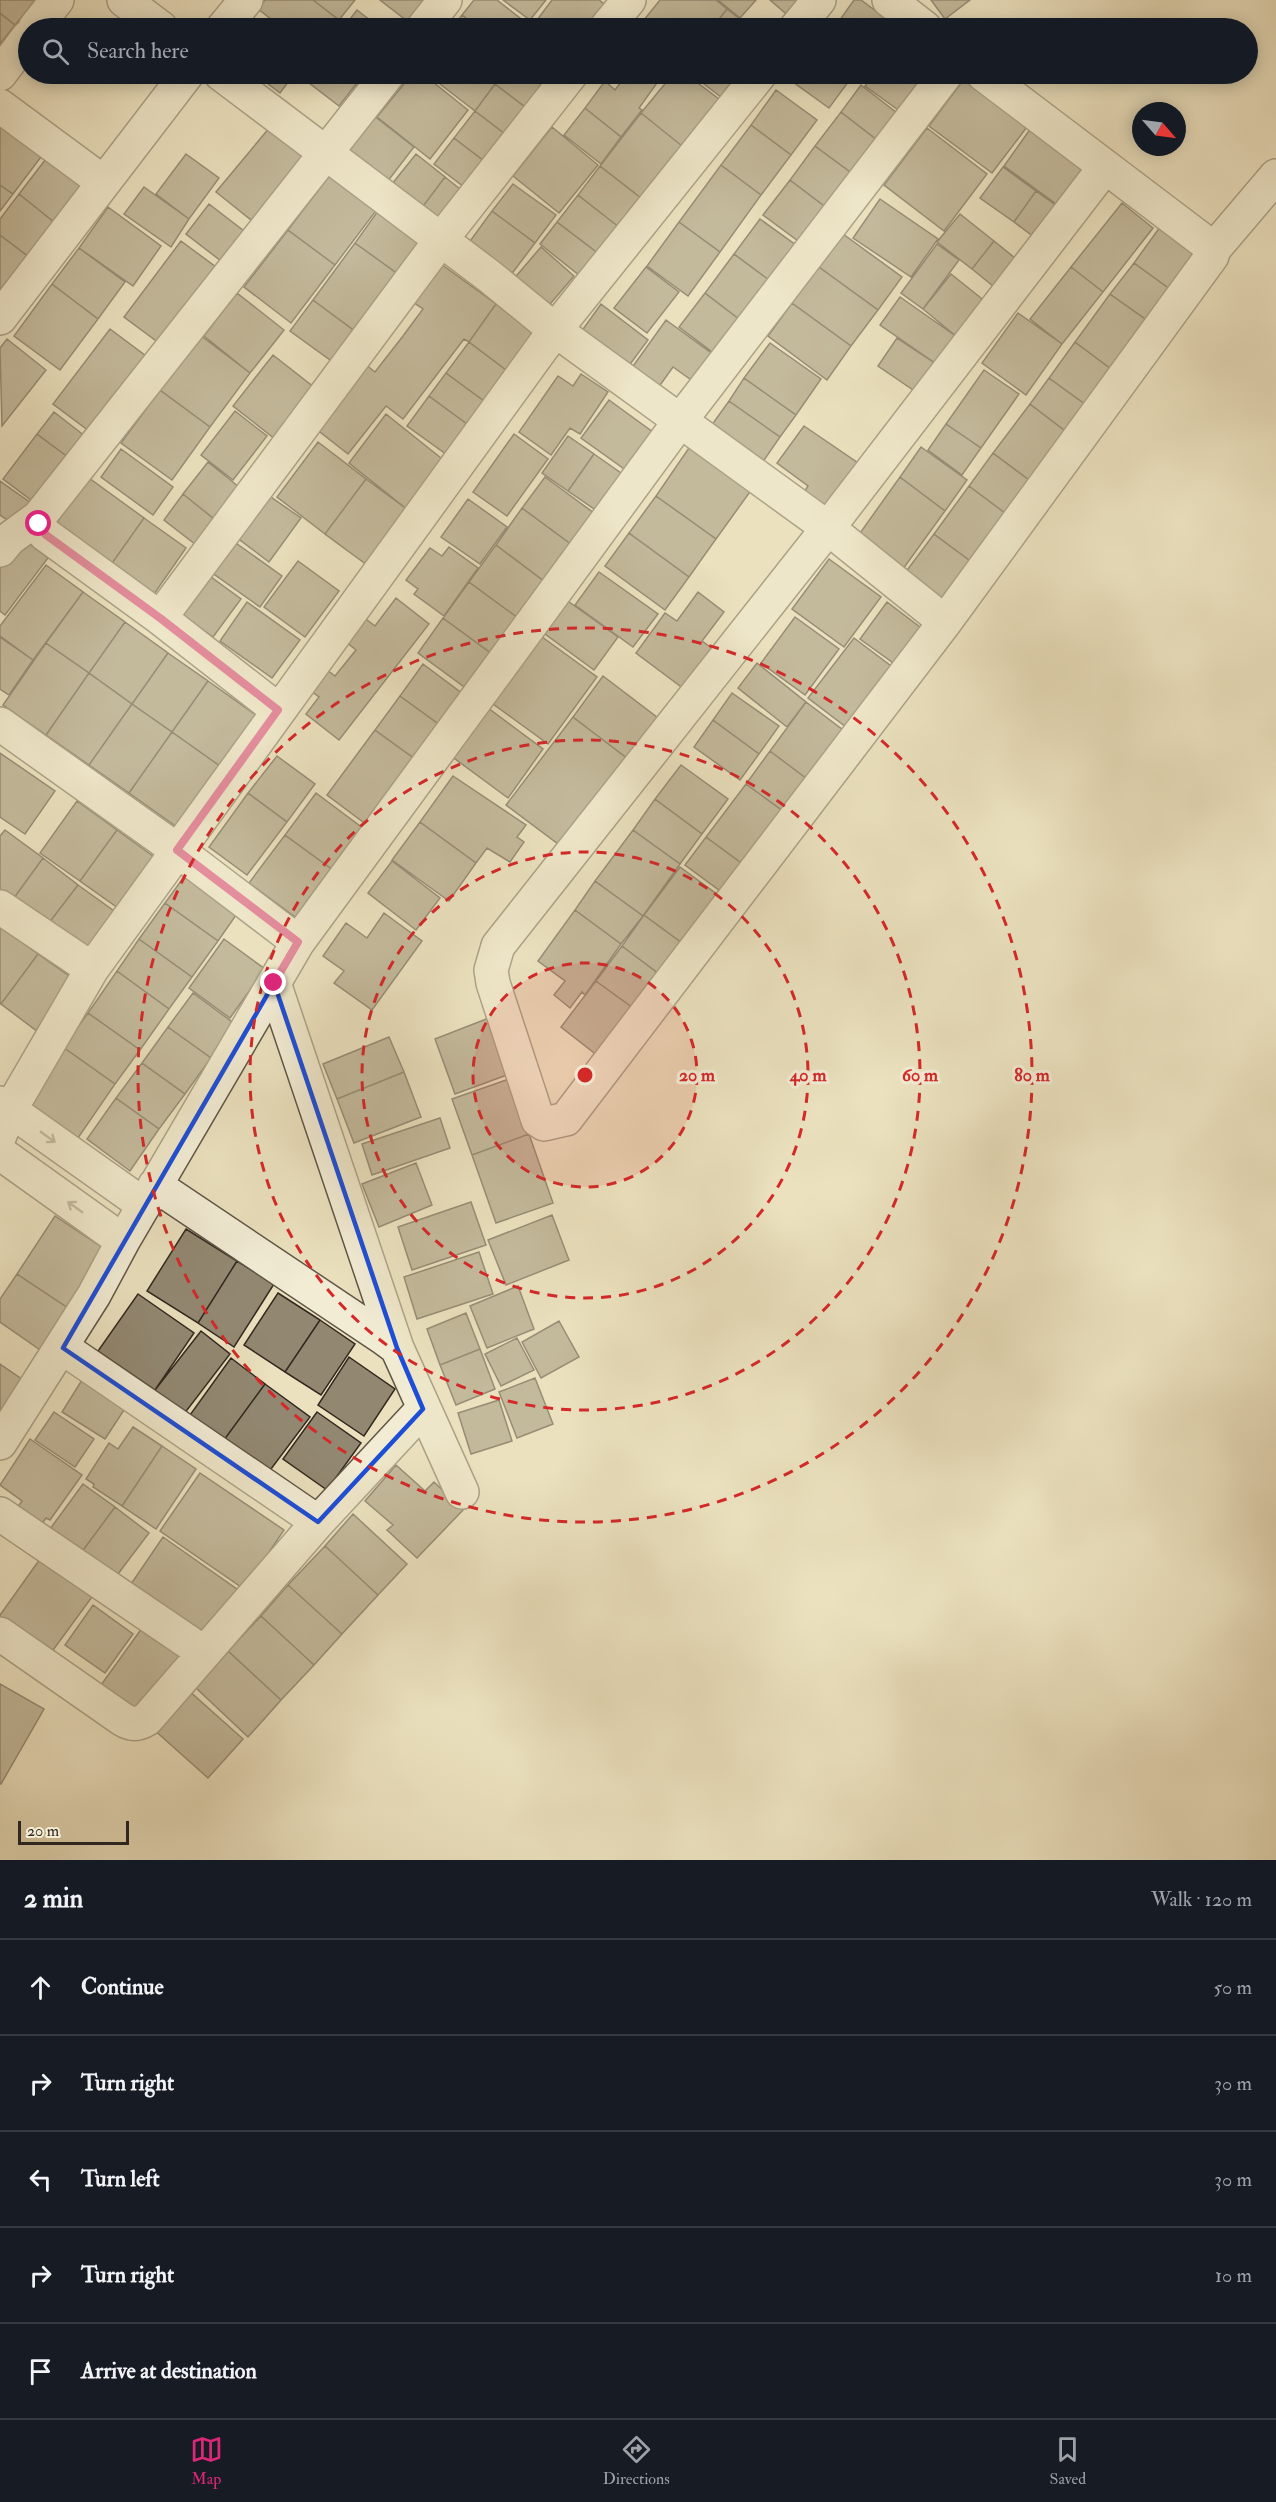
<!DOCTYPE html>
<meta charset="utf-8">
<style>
:root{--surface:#171b24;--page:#20242c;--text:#f1f3f6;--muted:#9ea1a6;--line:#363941;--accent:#db2777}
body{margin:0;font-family:"IM FELL Double Pica",serif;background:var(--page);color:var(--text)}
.compass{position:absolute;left:1132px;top:102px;width:54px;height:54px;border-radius:50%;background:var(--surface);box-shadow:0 3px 15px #0003;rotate:118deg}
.scale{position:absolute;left:18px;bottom:15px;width:111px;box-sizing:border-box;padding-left:6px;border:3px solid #32271f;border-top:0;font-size:16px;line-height:21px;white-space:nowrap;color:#32271f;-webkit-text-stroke:4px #f2ecd5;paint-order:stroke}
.stop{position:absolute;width:18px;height:18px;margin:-14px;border:4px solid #db2777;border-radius:50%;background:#fff}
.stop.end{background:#db2777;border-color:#fff;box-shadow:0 2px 6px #0008}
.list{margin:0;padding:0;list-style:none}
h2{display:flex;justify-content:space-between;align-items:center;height:78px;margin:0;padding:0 24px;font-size:26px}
h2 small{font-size:20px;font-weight:400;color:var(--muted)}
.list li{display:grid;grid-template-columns:39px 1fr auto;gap:18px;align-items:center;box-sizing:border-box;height:96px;padding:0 24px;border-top:2px solid var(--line)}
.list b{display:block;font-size:22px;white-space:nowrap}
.list em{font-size:20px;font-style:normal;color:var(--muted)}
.icon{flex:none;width:33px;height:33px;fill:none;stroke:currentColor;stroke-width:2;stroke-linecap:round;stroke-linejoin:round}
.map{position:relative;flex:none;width:1276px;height:1860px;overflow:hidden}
.search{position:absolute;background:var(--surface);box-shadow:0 3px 15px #0003;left:18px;right:18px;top:18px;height:66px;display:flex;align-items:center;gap:15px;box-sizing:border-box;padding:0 21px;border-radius:33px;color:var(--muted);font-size:22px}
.sheet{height:558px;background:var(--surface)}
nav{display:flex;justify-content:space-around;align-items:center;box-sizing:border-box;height:84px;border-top:2px solid var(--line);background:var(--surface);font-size:16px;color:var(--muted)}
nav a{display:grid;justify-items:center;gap:3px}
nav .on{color:var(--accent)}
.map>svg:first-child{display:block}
.building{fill:#928872;stroke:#32271f;stroke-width:1.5}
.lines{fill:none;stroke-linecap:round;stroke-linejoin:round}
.minor-casing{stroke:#605647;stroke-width:36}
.minor{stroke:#f2ecd5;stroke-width:33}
.oneway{stroke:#928a7a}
.route{stroke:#db2777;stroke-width:8}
.marked{fill:none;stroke:#1d4ed8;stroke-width:4.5;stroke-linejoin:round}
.ring{fill:none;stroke:#d62828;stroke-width:3;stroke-dasharray:10 8}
.centre{fill:#d62828;stroke:#f2ecd5;stroke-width:3}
.ring-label{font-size:18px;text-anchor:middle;font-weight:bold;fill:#d62828;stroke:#f2ecd5;stroke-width:6;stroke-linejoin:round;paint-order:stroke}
</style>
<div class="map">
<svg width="1276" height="1860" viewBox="0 0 1276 1860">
<rect width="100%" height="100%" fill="#ebe1be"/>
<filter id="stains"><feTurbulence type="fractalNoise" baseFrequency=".00333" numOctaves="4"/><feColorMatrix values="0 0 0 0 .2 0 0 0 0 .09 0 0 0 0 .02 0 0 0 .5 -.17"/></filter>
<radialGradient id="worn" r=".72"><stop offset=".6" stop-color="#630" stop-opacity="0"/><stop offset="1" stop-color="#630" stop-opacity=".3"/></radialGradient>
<path class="building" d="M0 0H36L15 25 0 13Z
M265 0H313L339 20 333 28H283L258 9Z
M313 0H355L339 20Z
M380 0H430L411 24Z
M474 0H497L530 26 529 28H480L462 15Z
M503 0H546L530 20Z
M552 0H599L612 10 598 28H531Z
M660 0H716L727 9 712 28H653L643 21Z
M718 0H756L740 18Z
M770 0H807L792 19Z
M854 0H861L892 23 887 28H814L822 17 835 27Z
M931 0H970L945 19Z
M727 9 751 28H712Z
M357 10 380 28H343Z
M0 13 15 25 0 44Z
M462 15 480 28H452Z
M260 22 268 28H255Z
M255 74H294L280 93Z
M308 74H364L339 106 304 79Z
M412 74H423L468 110 430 159 377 117Z
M427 74H481L495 84 475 111Z
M504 74H557L529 110 495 84Z
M627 74H659L662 76 639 108 642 110 621 137 585 108 605 81 615 90Z
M673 74H686L724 103 687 150 641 113Z
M691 74H754L730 104Z
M800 74H854L829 108 793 82Z
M874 74H938L908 117 865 86Z
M964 79 1027 127 992 173 929 126Z
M495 84 529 110 509 137 475 111Z
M861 85 906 120 886 147 841 112Z
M776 90 817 120 791 155 751 125Z
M585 108 621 137 601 164 564 135Z
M475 111 509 137 488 164 454 138Z
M841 112 886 147 861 180 815 146Z
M641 113 687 150 646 202 600 166Z
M373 115 414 147 384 186 343 154Z
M0 123 47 149 13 194 0 185Z
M751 125 791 155 761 195 721 165Z
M270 127 309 159 256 224 216 192Z
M552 127 598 165 559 213 513 176Z
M927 128 987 174 944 231 884 185Z
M1031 128 1091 172 1063 209 1004 166Z
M454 138 488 164 468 190 434 164Z
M815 146 861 180 836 215 790 180Z
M52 151 89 180 55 223 19 194Z
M186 154 219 178 189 219 156 194Z
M416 154 445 177 418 213 388 189Z
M721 165 761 195 720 252 679 222Z
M600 166 646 202 624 231 578 195Z
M1003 167 1036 191 1014 222 980 198Z
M332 172 378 208 335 265 288 230Z
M445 177 470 197 442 232 418 213Z
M790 180 836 215 809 249 763 215Z
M513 184 556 215 535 243 492 211Z
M0 185 13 194 0 211Z
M144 187 189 219 171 247 124 214Z
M1036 191 1061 209 1038 240 1014 222Z
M19 194 55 223 29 257 0 235V219Z
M578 195 624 231 603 257 557 222Z
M880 199 938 239 911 277 853 238Z
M1122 203 1153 228 1103 292 1071 267Z
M209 204 253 238 230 268 186 234Z
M108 207 161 246 133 286 79 248Z
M378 211 426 245 402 277 355 243Z
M492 211 535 243 507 280 465 248Z
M960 214 994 241 972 269 937 242Z
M760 219 800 248 773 283 734 254Z
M557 222 603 257 585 280 540 244Z
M679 222 720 252 688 296 647 266Z
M1160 227 1204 259 1178 295 1134 263Z
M288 230 335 265 291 323 244 287Z
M843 234 902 277 878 310 819 267Z
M0 235 29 257 0 294Z
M181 241 220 270 163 346 124 317Z
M994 241 1026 267 1004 295 972 269Z
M355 243 402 277 360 335 313 300Z
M937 244 959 260 923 309 901 293Z
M541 247 574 276 545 310 512 281Z
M79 248 125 282 98 319 52 284Z
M734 254 773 283 744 323 705 293Z
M1134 263 1178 295 1155 326 1110 294Z
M441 264 496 304 469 342 464 339 403 419 386 406 348 454 315 428 365 364 375 372 403 336 423 309 413 302Z
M646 267 679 292 647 333 614 308Z
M819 267 878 310 851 346 792 303Z
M1071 267 1103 292 1062 344 1030 319Z
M951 274 986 302 957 337 923 309Z
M52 284 98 319 60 370 14 336Z
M237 293 284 330 250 373 204 336Z
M705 293 744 323 719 357 679 327Z
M1110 294 1155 326 1119 375 1075 342Z
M900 297 957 337 938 365 880 325Z
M313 300 360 335 337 365 290 331Z
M792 303 851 346 827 380 768 336Z
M496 304 538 335 510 373 469 342Z
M601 304 648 340 628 367 581 332Z
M1018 313 1062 344 1026 395 982 363Z
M666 320 714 355 694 382 673 367 658 388 631 369Z
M110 329 150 359 93 434 53 404Z
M200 335 250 373 210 427 160 390Z
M897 338 938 365 919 394 878 366Z
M7 339 46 370 2 426 0 348Z
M469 342 510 373 488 404 446 373Z
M1075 342 1119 375 1093 410 1049 378Z
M770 343 821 379 796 415 744 378Z
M273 355 320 392 280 443 233 406Z
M984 370 1019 394 981 448 946 424Z
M446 373 488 404 471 427 429 396Z
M581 374 608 392 580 434 570 428 551 455 519 432 558 376 573 386Z
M744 378 796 415 780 437 729 401Z
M1049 378 1093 410 1073 437 1030 404Z
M160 390 210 427 172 480 121 443Z
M429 396 471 427 450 457 407 426Z
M609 400 661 438 634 476 581 438Z
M729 401 780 437 762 463 711 426Z
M1030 404 1073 437 1037 486 993 453Z
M235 411 267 436 233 480 201 455Z
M54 412 90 440 73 461 37 434Z
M386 414 446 462 408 510 349 463Z
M946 424 981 448 962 475 928 450Z
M804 426 864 467 830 514 803 494 808 486 777 463Z
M37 434 73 461 39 506 3 479Z
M514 434 548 459 507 516 473 492Z
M568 436 594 454 568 491 542 473Z
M318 442 366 479 325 534 277 497Z
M691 445 752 489 716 539 656 496Z
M921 447 967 480 945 511 900 477Z
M121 449 173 487 153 515 101 477Z
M993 453 1037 486 1013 519 969 486Z
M594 454 628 478 603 515 568 491Z
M208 462 244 491 219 523 183 494Z
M545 477 594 513 572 545 522 508Z
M900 477 945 511 903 569 858 536Z
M89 478 144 518 110 566 54 526Z
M366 479 408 510 367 565 325 534Z
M0 481 31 503 15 525 0 515Z
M969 486 1013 519 977 566 934 534Z
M258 488 301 518 269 562 228 531Z
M183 494 219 523 200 548 164 520Z
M656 496 716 539 689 577 629 533Z
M468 499 507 527 480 564 441 537Z
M522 508 572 545 545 582 496 545Z
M144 518 186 548 152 597 110 566Z
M629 533 689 577 665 610 605 566Z
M934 534 977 566 946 610 902 577Z
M19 536 48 558 5 615 0 611V562Z
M233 541 282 576 260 607 211 572Z
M496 545 545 582 518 618 469 582Z
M449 547 478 568 444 616 414 594 418 589 406 580 430 548 442 556Z
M829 559 881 597 844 647 792 609Z
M298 561 339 591 305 637 264 607Z
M46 565 83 592 33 660 0 636V626Z
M599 572 658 614 633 647 575 605Z
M207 574 241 599 213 637 179 612Z
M469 582 518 618 492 654 443 618Z
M83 592 125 622 89 673 46 643Z
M698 592 724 612 702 641 713 649 684 689 636 653 665 613 677 621Z
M396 598 429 624 339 740 306 714 319 697 311 691 327 670 335 676 356 650 345 641 363 617 375 626Z
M565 599 618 637 594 670 541 631Z
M247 602 300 640 272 678 220 641Z
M887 602 929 634 903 670 860 639Z
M795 617 839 649 805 695 761 663Z
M443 618 492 654 467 689 418 653Z
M125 622 168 653 132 704 89 673Z
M538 634 597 677 548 744 489 701Z
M0 637 33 660 9 695 0 689Z
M854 638 895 669 850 730 808 698Z
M46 643 89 673 46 735 3 705Z
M168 653 208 681 172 732 132 704Z
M757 663 806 702 787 727 738 688Z
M423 664 467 697 444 728 400 696Z
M89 673 132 704 89 765 46 735Z
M603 676 658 718 628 759 573 717Z
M208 681 263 720 227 771 172 732Z
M732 693 779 726 759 754 713 720Z
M400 696 444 728 419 762 375 730Z
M806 702 847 733 811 782 770 751Z
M132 704 172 732 129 793 89 765Z
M484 705 543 749 508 798 447 753Z
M573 717 628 759 562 847 506 805Z
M713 720 759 754 740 780 694 747Z
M375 730 419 762 371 828 327 795Z
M172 732 227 771 184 832 129 793Z
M770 751 811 782 787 814 746 784Z
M0 753 55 791 25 834 0 817Z
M277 756 315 784 287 822 248 793Z
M681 765 728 799 702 834 655 799Z
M453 776 526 825 517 837 524 842 510 862 487 848 476 863 420 822Z
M746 784 787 814 748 868 706 837Z
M248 793 287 822 247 875 209 847Z
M316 793 368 832 337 873 285 835Z
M655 799 702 834 680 864 633 830Z
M77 801 117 830 80 881 40 853Z
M420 822 476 863 449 901 392 860Z
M5 830 43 858 11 902 0 894V836Z
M117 830 161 862 125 913 80 881Z
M633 830 680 864 643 916 595 881Z
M285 835 337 873 302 922 249 883Z
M706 837 748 868 727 896 685 865Z
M43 858 78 885 45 928 11 902Z
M392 861 440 898 416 930 368 893Z
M680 867 718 895 682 943 644 915Z
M189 870 241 908 218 941 165 903Z
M595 881 643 916 621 944 575 910Z
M78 885 121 916 88 960 45 928Z
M165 903 218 941 192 977 139 939Z
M575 910 621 944 585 995 582 992 570 1008 554 995 565 981 538 961Z
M384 913 422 941 372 1010 334 983 344 971 323 956 346 923 367 938Z
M644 915 682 943 659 974 622 946Z
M0 926 38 954 1 1004H0Z
M139 939 192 977 169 1009 117 971Z
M224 939 265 969 230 1018 189 988Z
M622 946 659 974 633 1008 596 981Z
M38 954 79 983 42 1035 1 1004Z
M117 971 169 1009 140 1050 88 1013Z
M596 981 633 1008 598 1056 561 1027Z
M193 993 235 1024 211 1058 168 1027Z
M88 1013 140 1050 115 1084 63 1047Z
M494 1016 515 1072 455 1094 435 1039Z
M168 1027 211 1058 185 1094 142 1063Z
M389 1037 404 1072 337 1099 323 1064Z
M63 1047 115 1084 78 1138 25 1101Z
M142 1063 185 1094 159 1129 116 1098Z
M404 1072 421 1117 354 1143 337 1099Z
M509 1079 529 1134 472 1155 452 1099Z
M116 1098 159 1129 130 1171 87 1139Z
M440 1118 450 1148 372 1175 362 1144Z
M529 1134 553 1203 496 1223 472 1155Z
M416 1163 432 1205 379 1227 362 1184Z
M471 1202 486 1245 412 1270 398 1227Z
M552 1215 569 1260 506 1285 488 1240Z
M55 1216 112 1254 74 1312 17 1274Z
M186 1229 237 1261 198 1323 147 1291Z
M479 1252 493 1294 417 1319 404 1277Z
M237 1261 274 1284 234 1347 198 1323Z
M17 1274 74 1312 46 1354 0 1322V1299Z
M518 1286 534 1329 487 1348 470 1306Z
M278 1293 320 1320 285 1372 244 1345Z
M138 1294 194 1333 155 1390 98 1351Z
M466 1313 480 1349 440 1365 427 1329Z
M320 1320 355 1344 321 1395 285 1372Z
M559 1321 579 1357 541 1378 522 1342Z
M201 1331 230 1354 184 1414 155 1390Z
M517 1338 534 1370 501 1386 485 1354Z
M480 1349 495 1389 456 1405 440 1365Z
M349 1357 395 1389 364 1436 318 1405Z
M231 1358 265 1384 224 1440 190 1415Z
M0 1364 35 1388 0 1421Z
M535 1378 553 1424 517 1438 499 1392Z
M82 1380 126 1407 105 1439 62 1412Z
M265 1384 310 1417 268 1473 224 1440Z
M499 1400 512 1441 471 1454 458 1413Z
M54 1412 94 1439 75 1467 35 1440Z
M317 1412 361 1443 327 1490 283 1459Z
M133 1427 162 1446 122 1506 93 1487 94 1484 86 1479 109 1443 118 1449Z
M30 1439 82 1475 50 1520 46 1518 38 1529 14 1512 22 1501 0 1485Z
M162 1446 196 1469 156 1529 122 1506Z
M396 1465 425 1491 434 1482 463 1510 417 1558 387 1530 393 1525 365 1501Z
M200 1473 284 1530 244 1589 160 1531Z
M83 1484 115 1507 81 1553 50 1529Z
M115 1507 149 1533 115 1578 81 1553Z
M353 1514 407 1564 378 1595 325 1546Z
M163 1537 241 1592 206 1641 129 1587Z
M325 1546 378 1595 342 1634 288 1585Z
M40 1559 92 1597 48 1657 0 1622V1615Z
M288 1585 342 1634 314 1665 261 1616Z
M93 1605 133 1634 105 1673 65 1645Z
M261 1616 314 1665 281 1700 228 1651Z
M142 1628 183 1658 137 1722 96 1692Z
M228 1651 281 1700 248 1737 195 1687Z
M0 1684 44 1709 1 1784H0Z
M187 1689 243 1739 208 1778 152 1728Z"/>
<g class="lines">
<defs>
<path id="minor" d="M124 0 161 28
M889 0 925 28
M35 28 57 0
M223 28 246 0
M423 28 445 0
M606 28 629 0
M796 28 819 0
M0 74 28 37
M221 74 489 276 555 330 828 528 945 622
M983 74 1214 249
M0 106 103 182
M1105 167 828 528 498 946 491 970 493 983 538 1120 544 1124 566 1119 945 622 1212 256 1214 249 1276 176
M0 318 187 74
M0 550 9 539 39 517
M160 618 440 241 571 74
M278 710 160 618 46 535 41 530 39 517 388 74
M0 724 177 850 298 942
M0 907 92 969
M274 983 397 1348
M0 1103 144 1205
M0 1135 10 1110 92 969 555 330 760 74
M0 1153 123 1241
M155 1185 382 1337 397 1348 462 1492
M63 1348 318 1522
M0 1443 94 1295 123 1241 298 942 680 421 946 74
M0 1514 203 1652
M0 1634 122 1719C132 1725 137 1725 147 1719L318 1522 423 1409"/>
</defs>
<use href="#minor" class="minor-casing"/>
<use href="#minor" class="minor"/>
</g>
<defs><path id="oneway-shaft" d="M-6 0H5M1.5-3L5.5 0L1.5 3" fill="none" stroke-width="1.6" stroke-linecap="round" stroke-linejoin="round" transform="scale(1.5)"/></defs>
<g class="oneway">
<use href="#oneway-shaft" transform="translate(48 1137) rotate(36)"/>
<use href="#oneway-shaft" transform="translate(75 1207) rotate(-144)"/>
</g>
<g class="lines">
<path class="route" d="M39 524 46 535 160 618 278 710 177 850 298 942 274 983"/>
</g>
<path d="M0 0H1276V1860H0ZM274 983 397 1348 423 1409 318 1522 63 1348Z" fill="#ebe1be" fill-opacity=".55" fill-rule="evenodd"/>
<path class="marked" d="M274 983 397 1348 423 1409 318 1522 63 1348Z"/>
<circle cx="585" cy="1075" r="112" fill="#d62828" fill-opacity=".12"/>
<g class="ring">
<circle cx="585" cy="1075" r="112"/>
<circle cx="585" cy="1075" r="223"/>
<circle cx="585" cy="1075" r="335"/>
<circle cx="585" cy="1075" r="447"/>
</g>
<circle cx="585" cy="1075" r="9" class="centre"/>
<g class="ring-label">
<text x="697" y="1081">20 m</text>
<text x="808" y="1081">40 m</text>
<text x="920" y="1081">60 m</text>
<text x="1032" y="1081">80 m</text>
</g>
<rect width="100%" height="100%" filter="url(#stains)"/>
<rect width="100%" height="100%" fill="url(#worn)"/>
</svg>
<svg class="compass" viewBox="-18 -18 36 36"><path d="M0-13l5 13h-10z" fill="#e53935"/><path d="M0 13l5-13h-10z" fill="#9ea1a6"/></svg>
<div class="scale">20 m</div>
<div class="stop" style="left:39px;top:524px"></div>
<div class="stop end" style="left:274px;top:983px"></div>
<div class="search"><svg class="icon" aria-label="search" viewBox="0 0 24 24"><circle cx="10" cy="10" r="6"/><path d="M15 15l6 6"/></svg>Search here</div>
</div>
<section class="sheet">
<h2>2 min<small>Walk · 120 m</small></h2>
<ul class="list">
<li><svg class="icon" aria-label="ahead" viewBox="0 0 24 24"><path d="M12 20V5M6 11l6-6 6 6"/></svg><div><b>Continue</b></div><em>50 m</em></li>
<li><svg class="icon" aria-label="right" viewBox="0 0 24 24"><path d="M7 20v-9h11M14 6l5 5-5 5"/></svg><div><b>Turn right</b></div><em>30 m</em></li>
<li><svg class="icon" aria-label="left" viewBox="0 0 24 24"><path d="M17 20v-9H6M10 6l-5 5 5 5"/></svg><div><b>Turn left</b></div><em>30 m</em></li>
<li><svg class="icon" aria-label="right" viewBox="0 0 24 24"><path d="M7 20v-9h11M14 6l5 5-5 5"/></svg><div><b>Turn right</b></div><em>10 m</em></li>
<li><svg class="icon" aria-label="arrive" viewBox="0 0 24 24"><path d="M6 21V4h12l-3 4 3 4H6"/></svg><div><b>Arrive at destination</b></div></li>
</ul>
</section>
<nav>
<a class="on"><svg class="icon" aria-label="map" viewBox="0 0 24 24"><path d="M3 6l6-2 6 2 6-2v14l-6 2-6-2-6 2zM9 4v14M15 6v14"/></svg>Map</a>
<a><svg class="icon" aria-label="directions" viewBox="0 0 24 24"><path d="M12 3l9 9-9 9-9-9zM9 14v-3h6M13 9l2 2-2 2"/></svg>Directions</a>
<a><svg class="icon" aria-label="saved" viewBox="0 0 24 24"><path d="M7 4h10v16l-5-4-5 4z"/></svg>Saved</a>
</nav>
